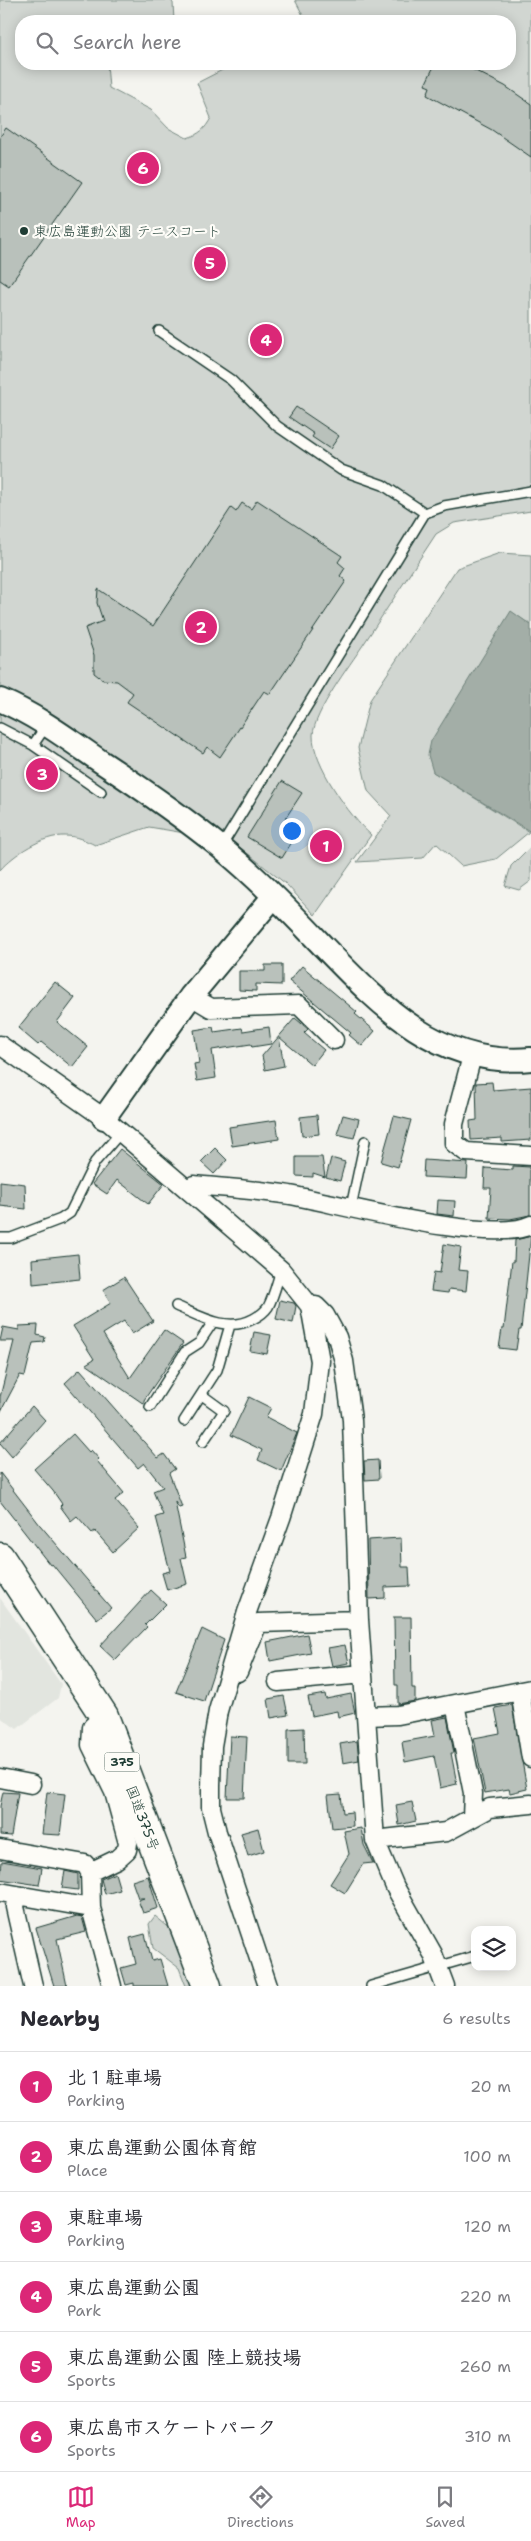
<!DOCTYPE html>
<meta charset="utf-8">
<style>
:root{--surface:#fff;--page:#f7f7f7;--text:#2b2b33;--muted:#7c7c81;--line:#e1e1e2;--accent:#db2777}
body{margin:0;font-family:"Shantell Sans","Klee One",sans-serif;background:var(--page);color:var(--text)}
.controls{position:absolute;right:15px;bottom:15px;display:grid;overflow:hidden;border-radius:10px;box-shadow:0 2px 12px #0003}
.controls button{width:45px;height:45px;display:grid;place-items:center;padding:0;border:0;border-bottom:1px solid var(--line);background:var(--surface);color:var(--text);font:25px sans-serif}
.you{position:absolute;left:291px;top:830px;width:18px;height:18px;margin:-12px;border:4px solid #fff;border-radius:50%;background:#1a73e8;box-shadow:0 0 0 8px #1a73e833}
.badge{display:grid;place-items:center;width:32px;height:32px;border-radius:50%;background:var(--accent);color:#fff;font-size:16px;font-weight:700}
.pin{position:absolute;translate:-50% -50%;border:2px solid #fff;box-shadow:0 1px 5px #0006}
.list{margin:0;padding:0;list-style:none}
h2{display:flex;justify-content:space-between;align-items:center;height:65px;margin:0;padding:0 20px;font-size:21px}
h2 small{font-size:16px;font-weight:400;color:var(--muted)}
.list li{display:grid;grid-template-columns:32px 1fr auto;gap:15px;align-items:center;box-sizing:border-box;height:70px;padding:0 20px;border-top:1px solid var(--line)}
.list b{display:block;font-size:19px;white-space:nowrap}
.list p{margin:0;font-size:16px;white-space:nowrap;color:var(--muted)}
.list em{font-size:16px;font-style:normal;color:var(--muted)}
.icon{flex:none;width:28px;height:28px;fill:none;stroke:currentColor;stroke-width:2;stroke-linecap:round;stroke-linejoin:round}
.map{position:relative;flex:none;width:531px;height:1986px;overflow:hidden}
.search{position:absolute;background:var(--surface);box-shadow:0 2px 12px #0003;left:15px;right:15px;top:15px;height:55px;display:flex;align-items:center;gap:12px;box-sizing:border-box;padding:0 18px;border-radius:20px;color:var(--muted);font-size:19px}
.sheet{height:485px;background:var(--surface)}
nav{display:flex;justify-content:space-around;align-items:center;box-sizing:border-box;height:70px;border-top:1px solid var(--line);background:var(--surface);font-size:14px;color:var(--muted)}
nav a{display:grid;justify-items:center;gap:2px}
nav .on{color:var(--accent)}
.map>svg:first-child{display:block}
.built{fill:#e2e5df}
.green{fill:#d1d6d1;stroke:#788a82}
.water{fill:#a3aea7;stroke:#6e8179}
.building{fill:#b9c1bb;stroke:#1f3d34}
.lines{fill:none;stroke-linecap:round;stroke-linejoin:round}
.service-casing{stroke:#1f3d34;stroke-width:12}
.minor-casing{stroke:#1f3d34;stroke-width:21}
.tertiary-casing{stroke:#1f3d34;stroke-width:26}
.trunk-casing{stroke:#1f3d34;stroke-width:31}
.service{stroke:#fdfcf7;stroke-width:9}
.minor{stroke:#fdfcf7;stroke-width:18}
.tertiary{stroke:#fdfcf7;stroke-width:22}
.trunk{stroke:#fdfcf7;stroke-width:28}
.poi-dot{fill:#1f3d34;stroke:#fdfcf7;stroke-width:2}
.labels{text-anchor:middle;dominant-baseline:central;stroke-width:4.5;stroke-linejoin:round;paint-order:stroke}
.shield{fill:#fdfcf7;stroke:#62766e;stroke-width:1}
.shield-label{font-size:12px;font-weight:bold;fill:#1f3d34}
.poi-label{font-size:14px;fill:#1f3d34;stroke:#fdfcf7;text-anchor:start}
.street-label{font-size:14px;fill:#1f3d34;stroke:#fdfcf7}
</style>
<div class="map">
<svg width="531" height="1986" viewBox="0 0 531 1986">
<rect width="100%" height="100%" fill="#f4f4ef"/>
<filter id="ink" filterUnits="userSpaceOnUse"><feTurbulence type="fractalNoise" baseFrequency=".02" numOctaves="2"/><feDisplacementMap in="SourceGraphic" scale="10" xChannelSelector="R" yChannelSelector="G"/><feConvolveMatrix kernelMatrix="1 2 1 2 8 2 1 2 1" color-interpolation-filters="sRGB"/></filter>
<g filter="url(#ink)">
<path class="built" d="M0 1598 61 1684 58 1698 17 1729 0 1717Z"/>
<path class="green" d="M0 0H170L173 3 174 21H21V64H107L109 88 151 110 168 128 187 138C200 134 205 129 211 118L197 83 234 64H510V21H306L295 0H531V511L454 523 436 534C412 571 387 608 363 645 350 665 314 712 313 735 312 763 350 817 371 835L315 915 286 884 232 841 149 827 95 845C85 840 76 836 65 836 43 835 14 854 0 870Z
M500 553 531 555V625L511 612 433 772 529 832 496 859 461 866 436 843 423 858 357 862 391 816 368 791 358 748 370 700 457 568Z
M531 846V881L519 890 505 886 511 866Z
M155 1916 172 1930 199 1986H186L179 1968 153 1948 149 1924Z"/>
<path class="water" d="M511 611 531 625V832L433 772 428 755 431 741Z"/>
<path class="building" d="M435 64H462L505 86 531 104V157L492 130 427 95 430 87 425 85Z
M6 128 82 182 9 286 0 280V137Z
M296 407 339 436 330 449 312 437 314 434 289 417Z
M257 500 342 556 338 562 345 568 340 576 346 581 270 694 264 691 220 757 207 747 203 753 127 702 133 693 117 681 103 680 94 673V655L85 628 103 621 97 603 98 589 153 626 231 508 236 512 242 503 251 509Z
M282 781 302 793 285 819 300 829 282 858 247 837Z
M265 965H282V985L256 984V991L239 990V971H265Z
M302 966 357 1012 355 1014 375 1031 362 1046 349 1035 351 1033 289 981Z
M55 982 75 998 57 1022 88 1047 72 1067 41 1042 38 1045 18 1028Z
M295 1018 308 1029 304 1033 324 1050 312 1065 279 1037 284 1066 265 1070 262 1056Z
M213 1027 214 1032 242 1028 243 1031 269 1027 271 1044 252 1047 251 1044 212 1050 216 1078 197 1081 194 1064 199 1063 194 1030Z
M492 1082 493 1090 531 1087V1140L502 1142V1138L471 1140 470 1121 477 1120 476 1083Z
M317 1115 319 1134 302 1136 300 1117Z
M343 1115 359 1119 354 1138 337 1134Z
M394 1116 411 1120 398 1167 381 1162Z
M276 1120 279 1139 232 1146 229 1127Z
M215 1148 227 1160 214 1174 201 1162Z
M120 1149 164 1184 148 1204 117 1180 107 1194 92 1184Z
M296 1157H322L325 1177 313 1173V1177L296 1176Z
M331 1158 345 1162 340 1181 326 1177Z
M424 1160 468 1163 467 1179 423 1177Z
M513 1166 530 1167V1215L510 1219 489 1218 491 1188H484L485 1168 513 1170Z
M0 1181 25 1184 26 1209 0 1206Z
M438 1200 455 1201 454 1216 437 1214Z
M531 1236 521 1330H519L516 1350 499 1348 502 1329H504L512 1261H514L515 1240Z
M444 1244 461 1247 458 1270 468 1271 466 1291 449 1289 448 1293 431 1291 434 1272 440 1273Z
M78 1254 80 1279 33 1284 32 1259Z
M124 1277 153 1321 132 1334 124 1321 103 1334 130 1378 164 1330 183 1343 144 1400V1404L86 1364 94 1359 73 1326 111 1303 103 1290Z
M280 1300 294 1303 296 1306 293 1323 276 1319Z
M38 1325 37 1335 45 1337 44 1342 33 1343 25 1376 20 1375 0 1413V1397L14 1341H0L3 1327 19 1330V1326Z
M254 1332 271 1335 267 1354 250 1351Z
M80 1369 158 1458 164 1454 175 1469 169 1473 182 1507 179 1508 175 1502 186 1557 181 1558 187 1584 167 1590 162 1573 170 1571 156 1517 163 1515 153 1491 163 1487 144 1463 138 1468 65 1383Z
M249 1397 271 1408 266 1417 297 1433 281 1471 258 1460 262 1450 231 1435Z
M32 1406 45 1420 12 1457 0 1443Z
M73 1434 89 1452 91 1450 99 1459 97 1461 124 1493 115 1500 139 1528 113 1552 95 1531 92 1533 77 1516 71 1521 60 1506 62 1504 53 1491 34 1469Z
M378 1460 379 1479 365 1480 364 1461Z
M0 1473 40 1525 111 1608 97 1619 52 1564 50 1565 0 1501Z
M401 1538 402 1567H409L410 1586 385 1587V1598L369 1599 368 1540Z
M151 1590 166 1604 145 1625 147 1627 115 1660 100 1646Z
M394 1617H411L412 1688H415V1701L398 1704V1685H395Z
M202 1629 224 1640 204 1701 176 1692Z
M307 1634 311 1653 270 1661 267 1642Z
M345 1645 349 1663 332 1666 328 1648Z
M325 1694 326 1699 351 1694 355 1713 338 1717 337 1711 312 1716 308 1697Z
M284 1696 288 1715 271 1718 268 1699Z
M512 1705 527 1789 510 1793 509 1789 485 1793 474 1738 500 1733 495 1708Z
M447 1717 454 1753H451L457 1784 440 1788 434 1756 405 1762 402 1742 435 1736 432 1720Z
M304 1728 305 1764H288V1729Z
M230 1736 247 1737 244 1798H227Z
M357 1741 359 1760 343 1763 340 1744Z
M3 1792 18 1793 11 1836 0 1835V1806Z
M47 1792 65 1794 60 1835 42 1834Z
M341 1794 343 1813 352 1812 353 1826 332 1828 328 1795Z
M412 1802 416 1821 399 1825 396 1805Z
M258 1828 264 1851 248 1856 241 1833Z
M361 1828 364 1845 373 1863 363 1864 345 1893 330 1884 349 1854 344 1831Z
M2 1861 42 1868 39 1885 0 1879Z
M65 1871 78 1874V1890L62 1888Z
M115 1873 120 1890 105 1894 101 1879Z
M148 1876 158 1908 143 1913 138 1900 144 1898H138L132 1881Z
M77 1916 82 1917 86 1932 57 1939 67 1986H54L36 1928Z
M145 1934 152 1961 160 1959 168 1986H134V1983L126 1985 121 1968 136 1964 130 1938Z"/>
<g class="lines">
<defs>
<path id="service" d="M159 331 231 380 277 426 341 470 383 485 425 513
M0 728 33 745 101 792
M33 745 46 726
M221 847 425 513 444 506 531 491
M351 1207 365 1141
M0 1238H11L61 1219 70 1213 95 1162 121 1132
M176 1306C200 1316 227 1333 253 1319 259 1316 264 1313 268 1307 274 1296 277 1282 281 1270
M202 1395 224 1411 203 1442
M150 1407 185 1352 199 1343 213 1322
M184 1421 217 1370 230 1325
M371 1986 475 1956"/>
<path id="minor" d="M191 996 211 1008 299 1005 334 1040
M0 1045 104 1118 281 1270 310 1306 320 1361 314 1414 281 1518 247 1612 218 1711 212 1746 211 1787V1808L217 1832 268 1986
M472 1056 454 1124V1143L466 1152 531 1156
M189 1191 194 1185C226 1188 258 1190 290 1195 340 1204 490 1245 531 1225
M310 1306H316L325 1315 337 1337 344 1361 352 1420 359 1620 375 1840 395 1887 433 1954 445 1986
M238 1672 258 1623 359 1620
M278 1682 363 1674
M520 1691 531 1758
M455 1704 473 1793 472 1817
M104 1716 92 1727 91 1745 114 1792 128 1843 127 1850 117 1859 90 1872 91 1908 112 1986
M366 1716 398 1715 531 1689
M0 1778 31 1784
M375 1840 446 1832 490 1808 531 1804
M0 1849 85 1864 90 1872
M0 1892 91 1908
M17 1895 15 1907 33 1986"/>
<path id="tertiary" d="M0 700C36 715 68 739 100 761 141 788 182 816 220 847 256 876 289 910 321 944 379 1004 439 1068 531 1059
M104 1118 191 996 274 896"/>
<path id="trunk" d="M0 1557 104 1716 207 1986"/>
</defs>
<use href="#service" class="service-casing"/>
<use href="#minor" class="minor-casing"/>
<use href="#tertiary" class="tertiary-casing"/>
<use href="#trunk" class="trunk-casing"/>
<use href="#service" class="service"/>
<use href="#minor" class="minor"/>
<use href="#tertiary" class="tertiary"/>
<use href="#trunk" class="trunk"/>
</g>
</g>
<circle class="poi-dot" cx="24" cy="231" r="5"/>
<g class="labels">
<rect class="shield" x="104.5" y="1752.5" width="35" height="19" rx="4"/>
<g class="shield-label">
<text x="122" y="1762">375</text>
</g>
<g class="poi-label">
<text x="34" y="231">東広島運動公園 テニスコート</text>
</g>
<g class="street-label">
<text transform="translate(143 1818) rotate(69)">国道375号</text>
</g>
</g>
</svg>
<div class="controls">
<button><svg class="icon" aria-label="layers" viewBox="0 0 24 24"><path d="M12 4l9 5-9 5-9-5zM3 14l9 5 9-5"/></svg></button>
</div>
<div class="you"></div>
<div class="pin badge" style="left:326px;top:846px">1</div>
<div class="pin badge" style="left:201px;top:627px">2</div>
<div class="pin badge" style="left:42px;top:774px">3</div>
<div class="pin badge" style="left:266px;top:340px">4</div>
<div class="pin badge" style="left:210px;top:263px">5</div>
<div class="pin badge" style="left:143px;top:168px">6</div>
<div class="search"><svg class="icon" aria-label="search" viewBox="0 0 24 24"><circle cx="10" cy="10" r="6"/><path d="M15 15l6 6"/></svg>Search here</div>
</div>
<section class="sheet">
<h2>Nearby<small>6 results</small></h2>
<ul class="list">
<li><span class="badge">1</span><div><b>北１駐車場</b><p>Parking</p></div><em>20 m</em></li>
<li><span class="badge">2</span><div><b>東広島運動公園体育館</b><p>Place</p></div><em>100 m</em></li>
<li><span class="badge">3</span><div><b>東駐車場</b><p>Parking</p></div><em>120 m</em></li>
<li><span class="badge">4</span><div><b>東広島運動公園</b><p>Park</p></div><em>220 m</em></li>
<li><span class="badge">5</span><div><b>東広島運動公園 陸上競技場</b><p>Sports</p></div><em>260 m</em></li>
<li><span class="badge">6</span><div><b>東広島市スケートパーク</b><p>Sports</p></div><em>310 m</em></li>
</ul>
</section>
<nav>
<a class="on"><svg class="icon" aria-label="map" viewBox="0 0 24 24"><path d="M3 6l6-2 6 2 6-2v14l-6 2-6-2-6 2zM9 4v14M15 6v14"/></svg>Map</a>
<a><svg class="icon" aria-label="directions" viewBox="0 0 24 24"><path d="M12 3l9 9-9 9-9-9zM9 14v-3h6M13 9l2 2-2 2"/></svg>Directions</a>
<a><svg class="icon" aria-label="saved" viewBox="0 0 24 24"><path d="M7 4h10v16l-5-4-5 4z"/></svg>Saved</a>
</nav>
